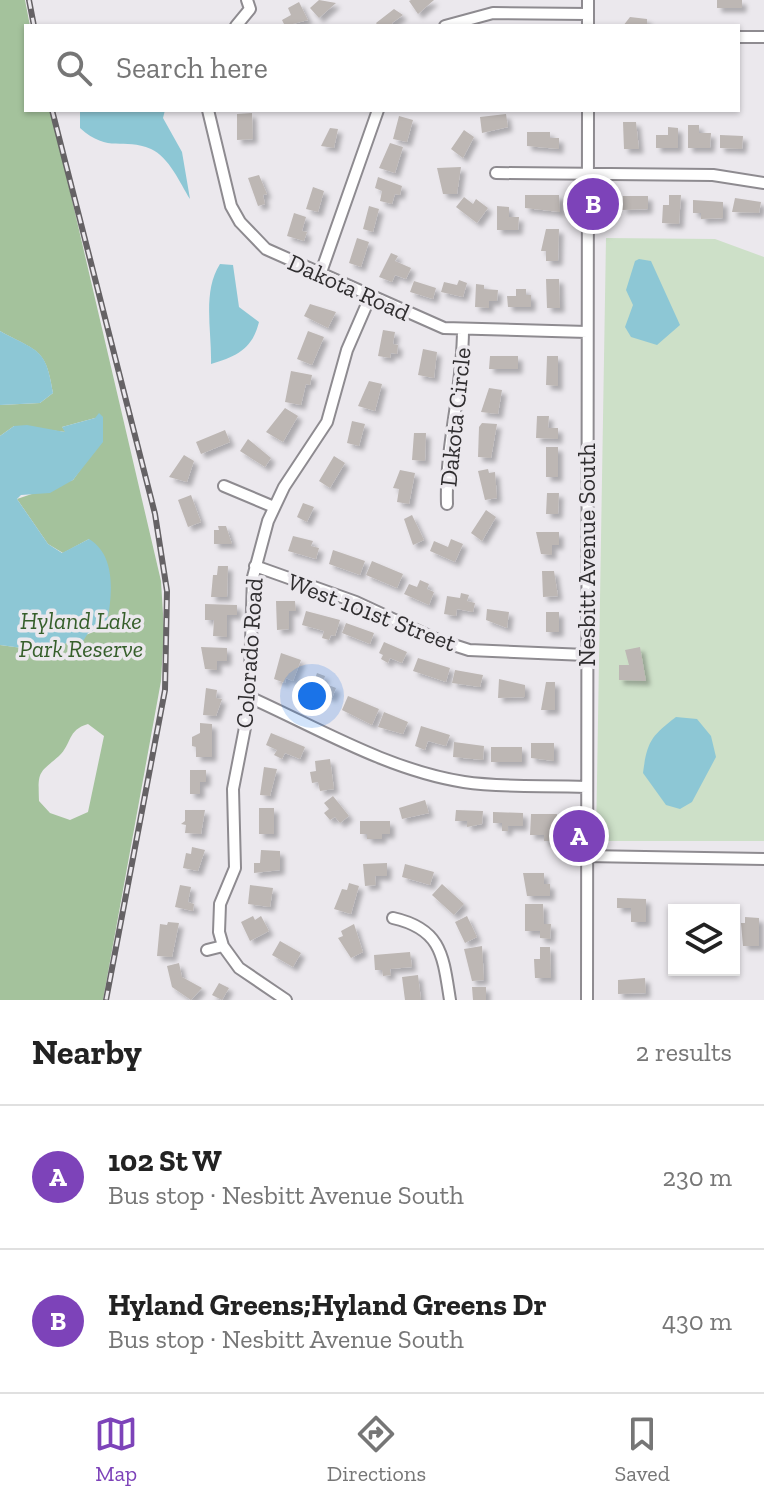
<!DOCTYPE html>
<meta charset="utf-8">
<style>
:root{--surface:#fff;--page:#f6f6f6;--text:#222;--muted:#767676;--line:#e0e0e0;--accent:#7d43b9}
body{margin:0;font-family:"Zilla Slab",serif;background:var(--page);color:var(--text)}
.controls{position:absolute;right:24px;bottom:24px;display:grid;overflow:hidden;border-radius:0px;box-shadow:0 2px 6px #0004}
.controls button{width:72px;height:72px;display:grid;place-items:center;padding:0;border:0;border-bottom:2px solid var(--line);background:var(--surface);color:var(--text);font:40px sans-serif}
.you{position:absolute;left:312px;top:696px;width:28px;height:28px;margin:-20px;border:6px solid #fff;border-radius:50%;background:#1a73e8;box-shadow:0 0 0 12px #1a73e833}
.badge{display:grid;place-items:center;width:52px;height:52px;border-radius:50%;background:var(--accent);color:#fff;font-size:26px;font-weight:700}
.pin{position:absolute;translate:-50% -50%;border:4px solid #fff;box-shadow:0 2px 8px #0006}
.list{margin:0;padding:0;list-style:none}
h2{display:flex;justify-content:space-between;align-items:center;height:104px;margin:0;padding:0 32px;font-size:34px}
h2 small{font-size:26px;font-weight:400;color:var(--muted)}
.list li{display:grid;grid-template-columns:52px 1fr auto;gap:24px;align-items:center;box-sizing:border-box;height:144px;padding:0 32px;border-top:2px solid var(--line)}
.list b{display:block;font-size:30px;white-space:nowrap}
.list p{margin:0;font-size:26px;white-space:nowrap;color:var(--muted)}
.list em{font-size:26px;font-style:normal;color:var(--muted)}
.icon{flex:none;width:44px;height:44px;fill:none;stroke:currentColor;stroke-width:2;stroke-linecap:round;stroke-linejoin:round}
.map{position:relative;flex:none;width:764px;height:1000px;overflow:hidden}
.search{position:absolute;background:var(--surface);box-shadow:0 2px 6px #0004;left:24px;right:24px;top:24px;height:88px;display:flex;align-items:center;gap:20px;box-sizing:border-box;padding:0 28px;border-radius:0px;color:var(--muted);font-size:30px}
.sheet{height:392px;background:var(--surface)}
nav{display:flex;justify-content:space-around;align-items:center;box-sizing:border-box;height:112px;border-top:2px solid var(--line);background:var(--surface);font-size:22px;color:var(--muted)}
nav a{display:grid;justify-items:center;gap:4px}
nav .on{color:var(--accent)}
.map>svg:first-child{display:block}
.green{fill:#cde0c8}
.forest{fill:#a4c29c;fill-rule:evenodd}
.water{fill:#8dc7d5}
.building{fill:#bdb7b4;filter:url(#shadow)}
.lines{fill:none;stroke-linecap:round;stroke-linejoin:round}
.minor-casing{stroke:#8e8b90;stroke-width:14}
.minor{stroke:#fff;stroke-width:10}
.rail-casing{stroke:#656265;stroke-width:6}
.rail{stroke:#ebe8ed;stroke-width:3;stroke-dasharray:9;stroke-linecap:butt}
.labels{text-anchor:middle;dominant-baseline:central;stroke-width:7;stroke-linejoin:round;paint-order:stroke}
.street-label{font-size:24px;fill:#302e30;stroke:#ebe8ed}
.park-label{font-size:24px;font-style:italic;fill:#365f2b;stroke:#ebe8ed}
</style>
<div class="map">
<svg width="764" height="1000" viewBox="0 0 764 1000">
<defs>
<filter id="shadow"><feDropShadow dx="4.5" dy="4.5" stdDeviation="2" flood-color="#0004"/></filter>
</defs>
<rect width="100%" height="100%" fill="#ebe8ed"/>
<path class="green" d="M606 238 715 239 764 257V841H596Z"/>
<path class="forest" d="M0 0H25L30 26H26V110H51L161 581 164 630 161 681 103 1000H0V645L52 652 69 641 102 629 89 539 63 553 48 544 17 499 73 480 83 466 95 418 62 427 66 432 14 426 0 436V405L40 403 53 393C46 347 37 352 0 331ZM88 724 104 736 88 812 70 820 50 813 39 801C38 771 38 774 59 756 72 744 67 730 88 724Z"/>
<path class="water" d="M80 110H165L163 118 182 152 190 199C180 183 169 157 151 149 123 137 109 154 80 128Z
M639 259 651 261 680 325 657 345 631 337 625 327 633 305 626 290 635 261Z
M220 264 233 265 239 307 259 322C252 350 236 356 211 364 212 331 202 292 220 264Z
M0 331C38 352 46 347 53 393L40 403 0 405Z
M99 413 103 417V442L73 480 50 493 21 495 17 499 48 544 62 553 89 539C117 556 112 596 107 623L88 633 82 643 69 641 52 652 0 645V436L14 426 27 425 65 432 62 427 95 418Z
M676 717 697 719 711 736 716 757 692 802 680 809 666 805 643 773C647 742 651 736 676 717Z"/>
<path class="building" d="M319 0 336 3 319 18 310 8Z
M434 0 418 14 409 1 411 0Z
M717 0H742V8H717Z
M299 2 308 20 285 26 282 20 291 15 288 8Z
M394 9 403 15 392 23 394 26H378L376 23Z
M630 17 647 19V26H623Z
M252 113 253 139 237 140V114Z
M506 114 508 127 482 133 480 117Z
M399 116 413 120 407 142 393 139Z
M623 122H636L639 149H624Z
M688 125H699V133H711L710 148H688Z
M668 127 678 128V148H656V135H668Z
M330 128 338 129 334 148 321 146Z
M464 130 474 137 463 158 451 149Z
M527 132H550V138H559V149L527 146Z
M720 135 743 136 742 149 720 148Z
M390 143 403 147 395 173 379 168Z
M461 167 457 194H443L437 168Z
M259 175 267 194 263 195 265 204 258 206 248 178Z
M378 177 402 186 400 195 395 194 392 204 380 201 382 191 375 188Z
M313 187 324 191 318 212 306 209Z
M525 195H559L560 212 525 208Z
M669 195H681L679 224 662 223 663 205H669Z
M623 196H648V209L622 210Z
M464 197 473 204 476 199 488 208 477 223 456 207Z
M735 198 761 202 759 213 732 212Z
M693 200 723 202V218L701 219V213H693Z
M369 206 379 209 373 232 363 229Z
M497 206 509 207V217H519L518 230H497Z
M294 213 306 217 302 231 307 232 304 241 287 236Z
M546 229H559L558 261H546V251H541Z
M357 238 369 242 361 267 349 263Z
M391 253 398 256 395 261 411 268 406 279 395 275 392 282 379 277Z
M546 279H559L560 308H547Z
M459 280 467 283 463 297 441 292 444 282 457 285Z
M414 281 436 288 433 299 410 292Z
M476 284 484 285V289L498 290 497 301H489V308L475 307Z
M516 289H526V295H531V307H508L507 296H516Z
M310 304 336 312 328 328 304 316Z
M383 330 395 332 393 344 398 345 397 354 391 353 390 358 378 356Z
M308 331 324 337 312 365 297 359Z
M423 349 437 352 434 378 418 375Z
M490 356H518V369H489Z
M547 356H558V386L546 385Z
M291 371 312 375 310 385 306 384 301 405 285 402Z
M369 381 382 384 375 411 358 406Z
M489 388 502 390 498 414 481 412Z
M285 408 298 416 283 442 266 432Z
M537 416H549L548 428H558V439L536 438Z
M352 421 365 424 359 446 347 443Z
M482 423 497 424 491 458 478 457 479 427Z
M225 430 230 442 201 454 196 442Z
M414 433H426L425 461 412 460Z
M248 439 271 458 265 467 240 451Z
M546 447H558V477H546Z
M184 455 194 461 187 482 169 477Z
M334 456 345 463 330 488 319 481Z
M488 469 489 473 495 472 497 498 485 500 478 471Z
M400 470 415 473 409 504 397 502 399 489 393 488Z
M547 493H559L558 514H546Z
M191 495 201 522 188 527 178 500Z
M303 503 314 507 307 522 297 517Z
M486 510 496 517 482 541 471 533Z
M412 515 424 540 413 545 404 519Z
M218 526H226L232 544H214V530H219Z
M536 532H559V545H552V555L541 554Z
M293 536 313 541 311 546 319 548 316 559 288 551Z
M451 539 463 544 455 562 430 551 434 541 448 547Z
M333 550 365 561 360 575 329 564Z
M372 561 403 574 397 588 366 575Z
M218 566H228L227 597H211L213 575H217Z
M542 571H554L558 596 543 597Z
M420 580 429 584 427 589 434 592 429 605 404 594 409 584 417 587Z
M461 593 469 595 467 601 475 603 473 612 457 609 456 616 444 614 447 596 460 598Z
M276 601H295L296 611H289V629L277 630Z
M205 604 237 605V615H227V637L213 636 214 620H205Z
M487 609 509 612 507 628 486 620Z
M306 611 340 620 335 636 331 635 329 640 322 638 324 631 302 625Z
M546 612H559V632H546Z
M346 623 374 633 370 644 342 633Z
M384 642 407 652 402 663 390 658 388 663 381 659 383 655 379 653Z
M201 647 227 648V661H217V670L205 669Z
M640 647 646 681 619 680V665H629L625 650Z
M281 653 301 660 293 681 286 678 285 683 274 679Z
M418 658 450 668 446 682 413 671Z
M455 670 483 675 480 687 452 683Z
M317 673 325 676 323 683 336 688 332 698 322 694 320 700 309 696Z
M499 679 525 685V697L498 698Z
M546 682H555V710H541Z
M206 688 217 690 216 698 222 699 216 716 203 715Z
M348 696 379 709 372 725 342 710Z
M384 712 408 722 403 734 378 727Z
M200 723 212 724V757H196V747L192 746V737L200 733Z
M421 726 450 735 446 746 428 741 425 750 415 746Z
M271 733 305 747 300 759 285 753 282 759 274 755 277 750 266 745Z
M454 742 484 746 483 760 453 757Z
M531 743H554V761L531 758Z
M491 747H522V762H491Z
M330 759 334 789 320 791 318 782 312 783 310 772 316 771 315 761Z
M264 767 277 769 270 796 260 795Z
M190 770H206V782H200V794H190Z
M333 796 349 816 340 823 335 817 330 820 324 813 329 809 324 803Z
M425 800 429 813 402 819 399 808Z
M259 808H274V834H259Z
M185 810H205L201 834 185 833 186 825 181 824 185 821Z
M456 810 483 811 482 824 467 827V821H455Z
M493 812 523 813V826H508V831H502V823H493Z
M531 814H557L556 835H550V841H544V835H530Z
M360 821H390V834H382V839H367V834H360Z
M192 847 205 850 198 871 183 868 186 853 191 854Z
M261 850 280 851V870L254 873V863H260Z
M387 863V876H375L376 885 365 886 363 864Z
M405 864 434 872 430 885 402 877Z
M523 873H544V884H550V896H527Z
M349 883 359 886 351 914 334 909 342 889 347 890Z
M442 884 464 904 454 915 432 895Z
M180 885 191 887 188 902 194 904 193 911 175 907Z
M250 885 273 888 270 907 248 904Z
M617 898 646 899V922H631V908H617Z
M525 904H543L544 924H551L550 939 540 938V931H525Z
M253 916 255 920 261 916 269 931 250 941 241 922Z
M467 916 477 937 465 943 455 922Z
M745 917 759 918V946H743L741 923H745Z
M168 922 179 923 172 957 157 956 160 924 167 925Z
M354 924 363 952 351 958 338 938 343 936 341 931Z
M280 941 301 953 293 967 272 955Z
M482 946 484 980 472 981 464 949Z
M540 947H550L551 978H535L534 959H540Z
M410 952 412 967 390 969 391 975 383 976 382 970H375L374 955Z
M179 963 182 977 202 988 191 1000 172 987 167 966Z
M418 975 421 1000H405L402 977Z
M645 978 646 993 618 994V980Z
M219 983 229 988 222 1000 212 995Z
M472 987H486V1000H473Z"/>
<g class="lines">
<defs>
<path id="minor" d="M236 26 250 9 247 0
M445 26 493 13 588 14
M588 26V0
M738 37H764
M208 110 231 206 240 222 266 249 444 328 587 332
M496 173 713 175 764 183
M320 275 378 110
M224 486 274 507
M447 504C445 445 463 389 463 330
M255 566 356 602 438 640 469 650 586 655
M249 697C318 728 388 770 464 782 503 788 546 785 586 787
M585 856 764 859
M393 918C442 929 443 956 450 1000
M207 950 223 946
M286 1000 239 968 223 946 219 932 220 904 235 868 233 789 249 707 253 577 268 521 284 487 327 422 347 350 370 297
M587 1000 588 110"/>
</defs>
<use href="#minor" class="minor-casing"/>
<use href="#minor" class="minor"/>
<defs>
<path id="rail" d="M29 0 34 26
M52 110 155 514 167 591 165 690 106 1000"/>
</defs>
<use href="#rail" class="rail-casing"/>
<use href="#rail" class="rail"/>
</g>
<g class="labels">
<g class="street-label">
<text transform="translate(349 287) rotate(24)">Dakota Road</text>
<text transform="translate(455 417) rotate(-84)">Dakota Circle</text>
<text transform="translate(586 555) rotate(-90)">Nesbitt Avenue South</text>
<text transform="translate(372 612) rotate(21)">West 101st Street</text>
<text transform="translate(249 653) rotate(-86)">Colorado Road</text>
</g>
<g class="park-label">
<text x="81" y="620">Hyland Lake<tspan x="81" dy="28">Park Reserve</tspan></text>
</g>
</g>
</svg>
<div class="controls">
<button><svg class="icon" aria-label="layers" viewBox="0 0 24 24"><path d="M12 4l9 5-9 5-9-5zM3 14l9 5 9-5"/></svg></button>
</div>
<div class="you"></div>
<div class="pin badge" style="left:579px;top:836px">A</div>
<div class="pin badge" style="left:593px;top:204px">B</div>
<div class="search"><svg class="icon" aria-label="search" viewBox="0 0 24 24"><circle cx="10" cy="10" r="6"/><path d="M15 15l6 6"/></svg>Search here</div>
</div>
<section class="sheet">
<h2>Nearby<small>2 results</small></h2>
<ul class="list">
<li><span class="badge">A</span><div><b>102 St W</b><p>Bus stop · Nesbitt Avenue South</p></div><em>230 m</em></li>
<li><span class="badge">B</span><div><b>Hyland Greens;Hyland Greens Dr</b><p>Bus stop · Nesbitt Avenue South</p></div><em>430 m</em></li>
</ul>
</section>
<nav>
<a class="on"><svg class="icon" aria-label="map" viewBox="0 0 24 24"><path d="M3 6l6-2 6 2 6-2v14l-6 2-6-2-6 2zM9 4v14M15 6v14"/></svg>Map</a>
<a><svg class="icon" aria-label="directions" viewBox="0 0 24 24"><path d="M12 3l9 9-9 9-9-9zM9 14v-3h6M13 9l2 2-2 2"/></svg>Directions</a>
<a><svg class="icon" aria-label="saved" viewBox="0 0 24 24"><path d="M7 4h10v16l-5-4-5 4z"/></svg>Saved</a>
</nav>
